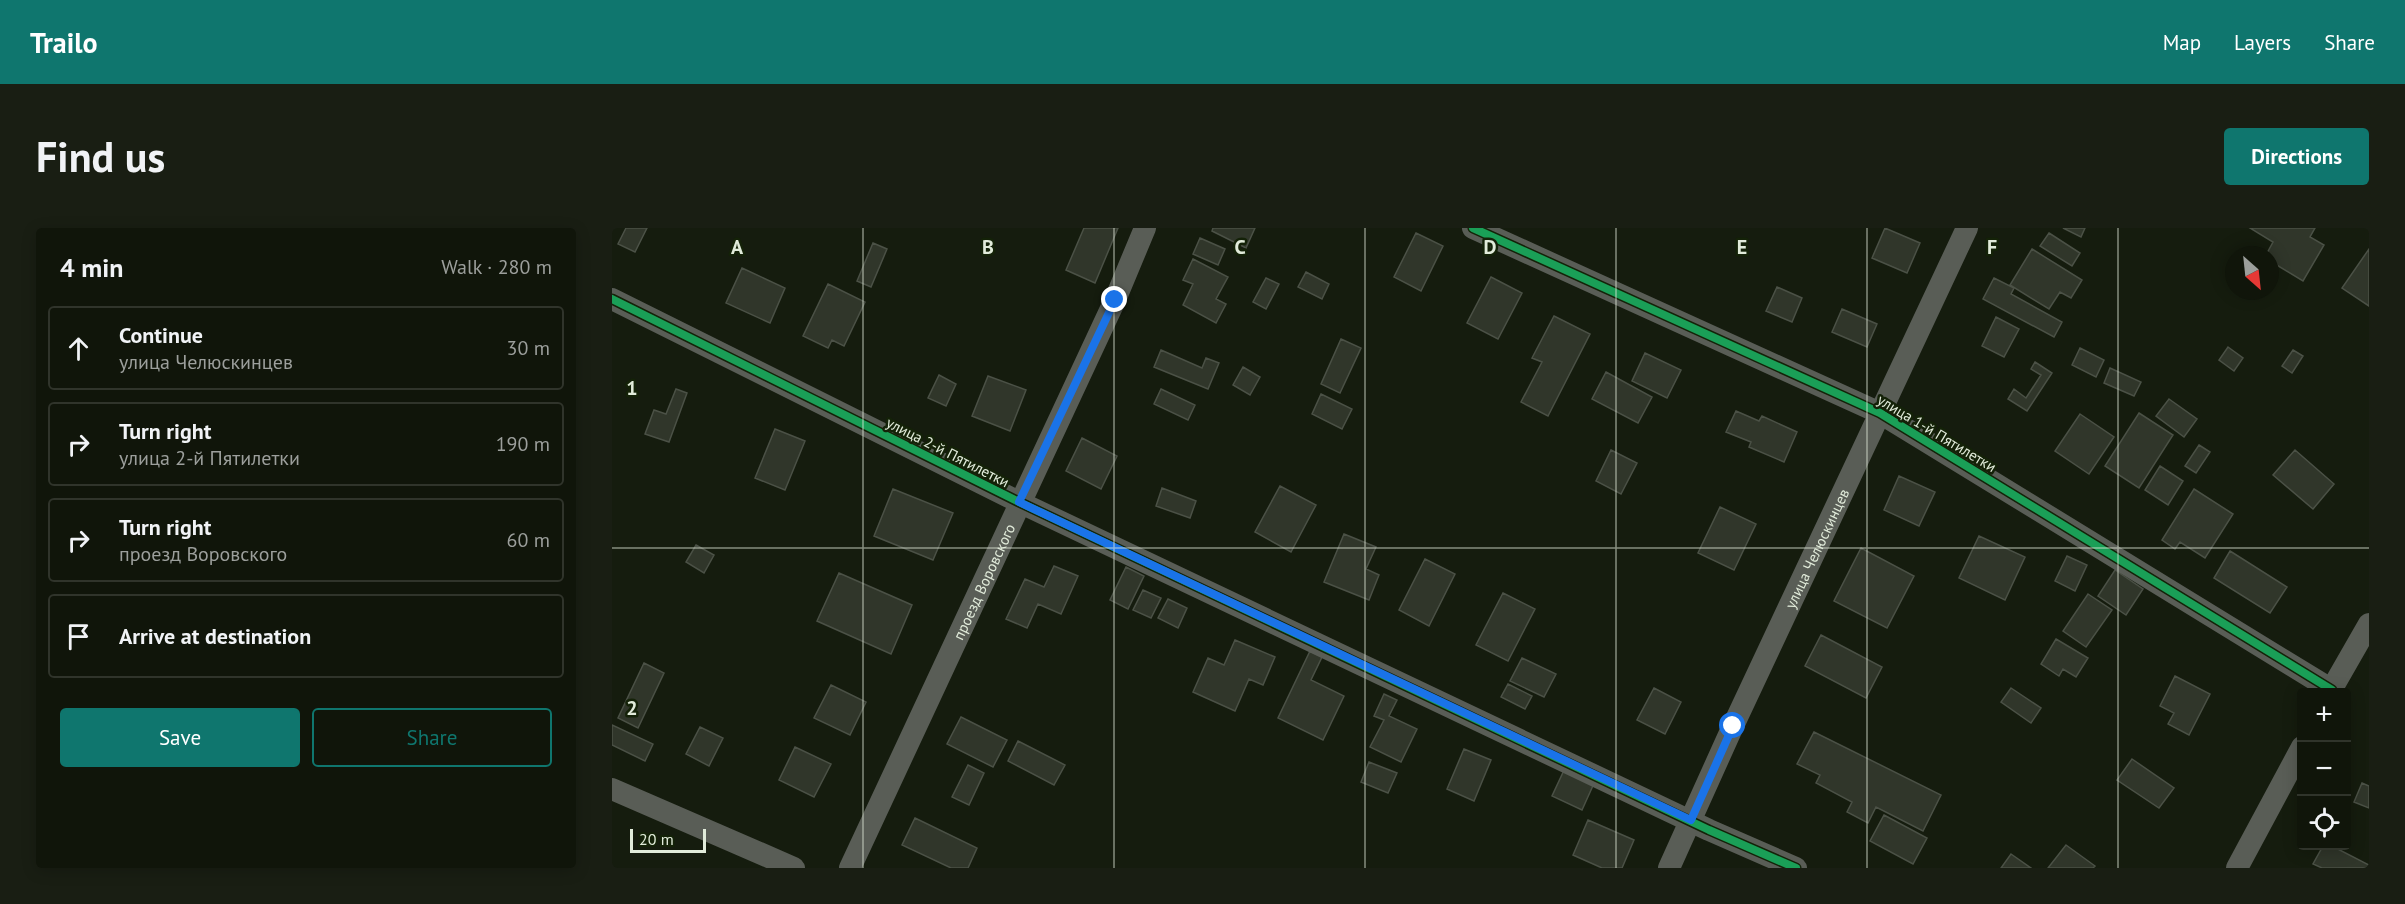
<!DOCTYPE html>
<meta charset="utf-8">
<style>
:root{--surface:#10150a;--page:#191e13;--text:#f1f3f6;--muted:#9c9f9c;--line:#30342b;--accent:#0f766e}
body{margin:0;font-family:"PT Sans",sans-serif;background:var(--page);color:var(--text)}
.controls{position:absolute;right:18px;bottom:18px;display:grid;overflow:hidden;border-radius:6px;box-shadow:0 3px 15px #0003}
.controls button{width:54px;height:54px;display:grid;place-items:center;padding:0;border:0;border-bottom:2px solid var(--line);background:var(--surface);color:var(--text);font:30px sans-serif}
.compass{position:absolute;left:1613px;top:18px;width:54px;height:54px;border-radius:50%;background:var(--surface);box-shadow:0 3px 15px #0003;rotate:153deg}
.scale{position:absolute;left:18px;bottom:15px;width:76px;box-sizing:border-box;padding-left:6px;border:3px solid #e1ebda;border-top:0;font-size:16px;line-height:21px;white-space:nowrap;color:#e1ebda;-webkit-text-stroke:4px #142208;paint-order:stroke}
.stop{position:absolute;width:18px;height:18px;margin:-14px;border:4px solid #1a73e8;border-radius:50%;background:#fff}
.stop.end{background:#1a73e8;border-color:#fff;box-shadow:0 2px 6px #0008}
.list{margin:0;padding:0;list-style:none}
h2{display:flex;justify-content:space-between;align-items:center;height:78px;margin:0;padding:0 24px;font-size:26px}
h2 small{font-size:20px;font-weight:400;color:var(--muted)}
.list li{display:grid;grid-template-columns:39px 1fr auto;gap:18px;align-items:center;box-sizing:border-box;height:84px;margin:0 12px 12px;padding:0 12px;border:2px solid var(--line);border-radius:6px}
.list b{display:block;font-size:22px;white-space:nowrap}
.list p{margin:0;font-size:20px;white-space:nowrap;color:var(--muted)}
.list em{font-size:20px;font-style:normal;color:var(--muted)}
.actions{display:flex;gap:12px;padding:18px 24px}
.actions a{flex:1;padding:14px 0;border:2px solid var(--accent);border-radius:6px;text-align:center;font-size:21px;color:var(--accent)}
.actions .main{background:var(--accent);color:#fff}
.icon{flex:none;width:33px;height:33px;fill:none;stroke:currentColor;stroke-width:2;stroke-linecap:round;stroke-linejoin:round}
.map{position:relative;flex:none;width:1757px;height:640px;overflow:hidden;border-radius:6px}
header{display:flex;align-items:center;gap:36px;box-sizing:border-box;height:84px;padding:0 30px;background:var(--accent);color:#fff}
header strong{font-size:28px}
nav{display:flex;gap:33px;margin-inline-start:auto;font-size:21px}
.intro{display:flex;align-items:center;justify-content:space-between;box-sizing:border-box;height:144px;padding:0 36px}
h1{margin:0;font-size:42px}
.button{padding:15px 27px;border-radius:6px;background:var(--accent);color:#fff;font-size:21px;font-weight:700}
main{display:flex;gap:36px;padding:0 36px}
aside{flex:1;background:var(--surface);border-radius:6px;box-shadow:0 3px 15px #0003}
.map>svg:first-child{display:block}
.building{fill:#30362a;stroke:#4b5146;stroke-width:1.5}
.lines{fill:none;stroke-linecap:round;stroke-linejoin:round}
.minor{stroke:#595d56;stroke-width:22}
.cycleway-casing{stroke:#142208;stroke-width:11}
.cycleway{stroke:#1a9f57;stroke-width:8}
.route{stroke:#1a73e8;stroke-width:8}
.grid{fill:none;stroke:#e1ebda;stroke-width:1.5;stroke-opacity:0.55}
.labels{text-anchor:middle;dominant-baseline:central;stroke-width:5;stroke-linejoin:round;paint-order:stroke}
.street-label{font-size:15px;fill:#e1ebda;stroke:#142208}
.grid-label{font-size:20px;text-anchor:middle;font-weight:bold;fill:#e1ebda;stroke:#142208;stroke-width:5;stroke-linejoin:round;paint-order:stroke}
</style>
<header>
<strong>Trailo</strong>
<nav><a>Map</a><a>Layers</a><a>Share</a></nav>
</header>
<div class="intro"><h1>Find us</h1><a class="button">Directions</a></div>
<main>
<aside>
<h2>4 min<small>Walk · 280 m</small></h2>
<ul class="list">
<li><svg class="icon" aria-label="ahead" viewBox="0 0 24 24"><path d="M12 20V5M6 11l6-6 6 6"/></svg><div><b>Continue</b><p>улица Челюскинцев</p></div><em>30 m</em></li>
<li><svg class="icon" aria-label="right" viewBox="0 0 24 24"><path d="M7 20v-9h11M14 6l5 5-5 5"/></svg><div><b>Turn right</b><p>улица 2-й Пятилетки</p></div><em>190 m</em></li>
<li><svg class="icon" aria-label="right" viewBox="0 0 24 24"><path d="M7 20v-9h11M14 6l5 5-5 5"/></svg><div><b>Turn right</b><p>проезд Воровского</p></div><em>60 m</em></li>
<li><svg class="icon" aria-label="arrive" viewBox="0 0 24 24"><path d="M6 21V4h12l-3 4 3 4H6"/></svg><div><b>Arrive at destination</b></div></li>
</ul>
<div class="actions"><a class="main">Save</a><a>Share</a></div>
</aside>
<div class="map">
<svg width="1757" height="640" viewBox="0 0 1757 640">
<rect width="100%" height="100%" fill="#151c0e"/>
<path class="building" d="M14 0H35L23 24 6 16Z
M472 0H506L483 55 454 42Z
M601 0H643L634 20 600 3Z
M1273 0 1308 15 1295 45 1260 30Z
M1451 0H1473L1469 9Z
M1638 0H1703L1698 9 1712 17 1691 53 1658 33V27H1654L1661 14Z
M804 5 831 18 809 63 782 49Z
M1437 5 1468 25 1460 38 1428 18Z
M588 10 613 21 606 37 581 26Z
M261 15 275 21 259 59 245 53Z
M1420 21 1470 52 1459 70 1448 64 1437 81 1398 57Z
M1757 21V78L1730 60Z
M581 31 616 49 604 71 614 76 604 95 571 77 581 56 571 52Z
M130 40 173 60 158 95 114 75Z
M694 44 717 56 710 71 686 59Z
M879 49 910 65 886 111 855 95Z
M654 50 667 56 654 81 641 74Z
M1382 50 1402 60 1399 66 1450 94 1442 109 1371 71Z
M216 56 253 74 232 118 220 112 216 120 191 108Z
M1165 59 1190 70 1180 94 1154 83Z
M1230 81 1265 96 1255 119 1220 104Z
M942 88 978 106 936 188 909 174 930 134 920 130Z
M1384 89 1407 101 1392 129 1370 118Z
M729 111 749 120 728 165 709 156Z
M1616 119 1631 130 1622 143 1607 132Z
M1468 120 1492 132 1484 149 1460 137Z
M549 122 590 140 594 130 607 135 596 161 542 139Z
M1681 122 1691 128 1680 145 1670 138Z
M1033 125 1069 142 1055 170 1020 153Z
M1423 134 1440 145 1415 183 1396 171 1402 161 1414 170 1429 147 1419 141Z
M631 139 648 149 638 167 621 157Z
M1498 140 1529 154 1522 168 1492 155Z
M994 144 1040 169 1026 195 980 171Z
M327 147 344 156 334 178 316 170Z
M376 148 414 162 398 203 360 188Z
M64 161 75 165 57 214 33 206 42 182 54 186Z
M549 161 583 177 576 192 542 176Z
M709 166 740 181 730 201 700 186Z
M1557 171 1585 191 1572 209 1544 188Z
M1124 183 1147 193 1150 188 1185 204 1172 234 1137 219 1139 214 1114 204Z
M1527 185 1561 207 1527 260 1493 238Z
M1468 186 1502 209 1477 246 1443 223Z
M163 201 193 213 173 262 143 250Z
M470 210 505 228 489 261 454 243Z
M1587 217 1598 224 1584 245 1573 238Z
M999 222 1025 235 1009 266 984 253Z
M1683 222 1722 256 1701 281 1661 247Z
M1548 238 1571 253 1556 277 1533 262Z
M1287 248 1323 264 1307 298 1272 282Z
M668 258 704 277 679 324 643 304Z
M550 260 584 273 578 290 544 278Z
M281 261 341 285 321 332 262 308Z
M1582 261 1621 286 1593 330 1568 314 1563 321 1550 312Z
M1108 279 1144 296 1122 342 1086 325Z
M732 306 764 319 754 341 767 347 757 372 712 354Z
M1367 308 1413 329 1393 372 1347 350Z
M84 317 102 327 92 345 74 334Z
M1249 320 1302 348 1275 400 1222 373Z
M1618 323 1675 359 1658 385 1602 350Z
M1455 328 1475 337 1463 363 1443 353Z
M813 331 843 346 817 398 787 382Z
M442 338 466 348 449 386 426 376 415 400 394 391 413 351 432 359Z
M514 339 532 348 516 381 498 372Z
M1503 342 1531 361 1514 387 1486 368Z
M227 345 300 377 279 426 205 393Z
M531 362 549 370 539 390 521 382Z
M891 365 923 381 896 433 864 417Z
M1476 366 1500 382 1474 419 1451 403Z
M556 371 575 380 566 400 546 390Z
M1209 407 1270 439 1254 470 1193 438Z
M1444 411 1476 430 1464 449 1451 441 1447 448 1429 436Z
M623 412 663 429 651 457 637 451 623 483 581 464 596 430 612 437Z
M698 423 710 429 699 452 732 468 711 512 666 490Z
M910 430 944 446 932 469 898 453Z
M32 435 52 445 26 500 6 490Z
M1563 448 1598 466 1577 507 1556 496 1562 485 1548 478Z
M896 456 920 468 913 481 889 469Z
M219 457 254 474 238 507 202 490Z
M1042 460 1069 474 1053 506 1025 492Z
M1399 460 1429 480 1419 495 1389 474Z
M772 466 785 472 777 488 805 501 789 534 758 519 772 492 762 488Z
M349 489 395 512 381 539 335 516Z
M0 497 41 516 33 533 0 517Z
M88 499 111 510 97 538 74 526Z
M1202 504 1329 567 1311 603 1264 579 1256 595 1235 584 1240 574 1204 555 1208 547 1185 536Z
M406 513 453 537 442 557 396 533Z
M183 519 219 536 202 569 167 552Z
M852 521 879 532 862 573 835 561Z
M1520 531 1562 560 1547 580 1505 552Z
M757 534 785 545 776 565 749 554Z
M356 537 372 545 357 577 340 569Z
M954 538 984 551 970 582 940 568Z
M1750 555 1757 558V580L1742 574Z
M1272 587 1315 610 1301 636 1258 613Z
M303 590 365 620 356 640H339L290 617Z
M976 592 1022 612 1010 640H990L961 627Z
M1454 617 1483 638 1481 640H1436Z
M1711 618H1720L1757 637V640H1710L1701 636Z
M1399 626 1419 640H1389Z"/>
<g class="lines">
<g class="minor">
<path d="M861 0 1268 185 1720 462"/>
<path d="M0 71 407 274 1097 602 1184 640"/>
<path d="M1718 464 1757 396"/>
<path d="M0 561 182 640"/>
<path id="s1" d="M238 640 503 72 533 0"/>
<path id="s2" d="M1057 640 1121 498 1355 0"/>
<path d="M1625 640 1690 519"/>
</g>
<defs>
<path id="cycleway" d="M861 0 1268 185 1720 462
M0 71 407 274 1097 602 1184 640"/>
</defs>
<use href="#cycleway" class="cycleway-casing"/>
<use href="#cycleway" class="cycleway"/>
</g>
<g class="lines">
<path class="route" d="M503 72 407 274 1079 592 1121 498"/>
</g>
<path class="grid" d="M251 0V640M502 0V640M753 0V640M1004 0V640M1255 0V640M1506 0V640M0 320H1757"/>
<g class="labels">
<g class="street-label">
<text transform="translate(1325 205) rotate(31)">улица 1-й Пятилетки</text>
<text transform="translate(336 224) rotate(27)">улица 2-й Пятилетки</text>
<text stroke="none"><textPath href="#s2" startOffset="352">улица Челюскинцев</textPath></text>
<text stroke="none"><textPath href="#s1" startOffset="316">проезд Воровского</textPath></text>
</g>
</g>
<g class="grid-label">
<text x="125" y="26">A</text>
<text x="376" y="26">B</text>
<text x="628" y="26">C</text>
<text x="878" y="26">D</text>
<text x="1130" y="26">E</text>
<text x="1380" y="26">F</text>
<text x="20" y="167">1</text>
<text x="20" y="487">2</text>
</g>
</svg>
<div class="controls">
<button>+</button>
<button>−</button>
<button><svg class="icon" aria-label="locate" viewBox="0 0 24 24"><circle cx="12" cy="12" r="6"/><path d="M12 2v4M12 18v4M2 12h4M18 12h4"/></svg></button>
</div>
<svg class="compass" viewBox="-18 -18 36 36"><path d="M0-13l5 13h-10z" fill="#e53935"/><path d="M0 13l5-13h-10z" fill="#9c9f9c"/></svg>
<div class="scale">20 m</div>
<div class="stop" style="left:1121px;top:498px"></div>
<div class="stop end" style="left:503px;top:72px"></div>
</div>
</main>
